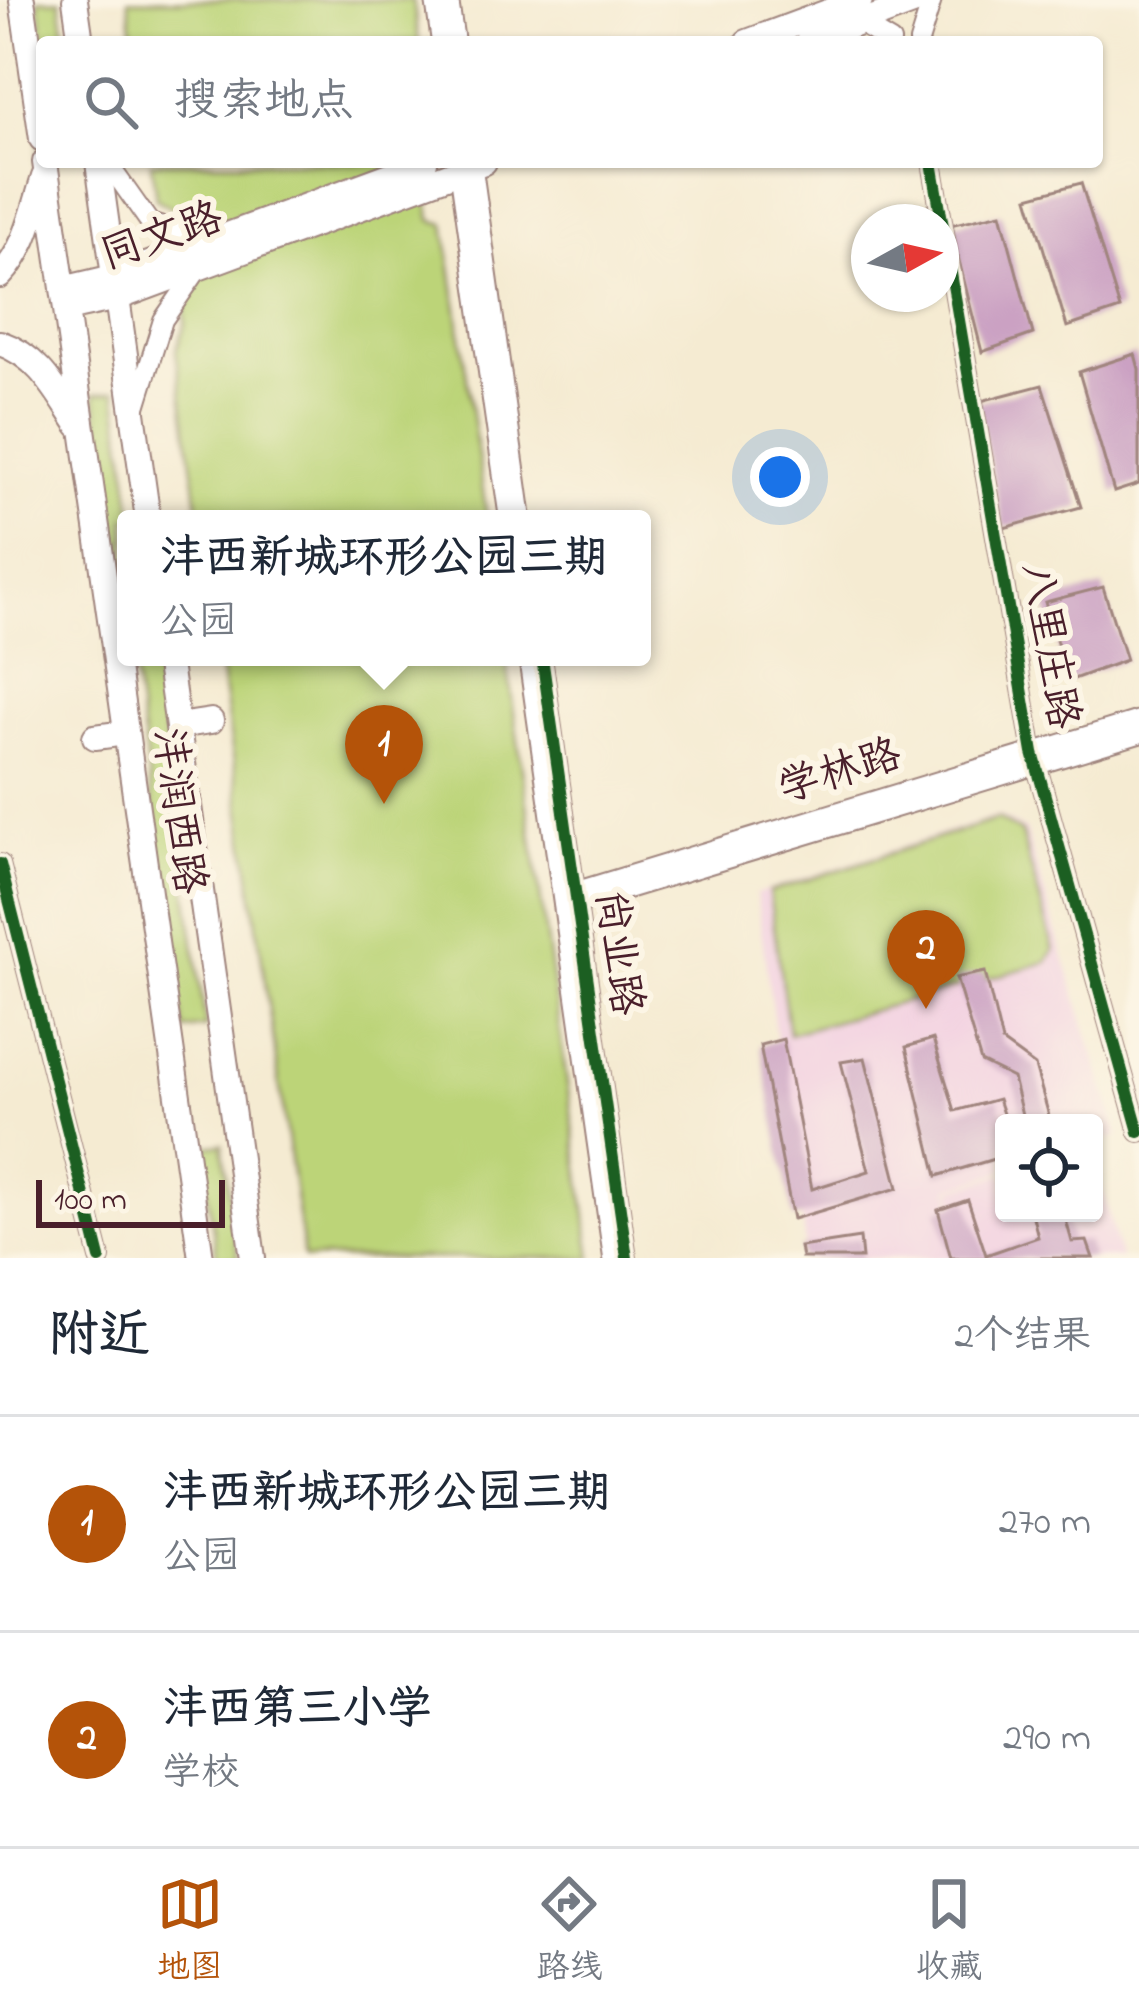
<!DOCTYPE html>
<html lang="zh">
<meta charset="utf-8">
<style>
:root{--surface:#fff;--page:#f6f6f7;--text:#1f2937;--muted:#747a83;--line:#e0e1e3;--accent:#b45309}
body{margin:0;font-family:"Indie Flower","LXGW WenKai TC",sans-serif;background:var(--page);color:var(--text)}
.controls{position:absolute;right:36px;bottom:36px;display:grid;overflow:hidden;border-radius:12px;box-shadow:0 3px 9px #0004}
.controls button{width:108px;height:108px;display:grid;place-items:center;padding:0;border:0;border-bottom:3px solid var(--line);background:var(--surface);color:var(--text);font:60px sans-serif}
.compass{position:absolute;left:851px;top:204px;width:108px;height:108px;border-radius:50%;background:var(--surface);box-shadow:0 3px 9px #0004;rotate:82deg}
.scale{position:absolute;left:36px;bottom:30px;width:189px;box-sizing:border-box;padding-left:12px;border:6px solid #4a1f2b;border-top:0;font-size:33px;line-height:42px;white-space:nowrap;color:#4a1f2b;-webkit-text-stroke:9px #fcf5e5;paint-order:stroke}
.you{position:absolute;left:780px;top:477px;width:42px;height:42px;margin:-30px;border:9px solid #fff;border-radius:50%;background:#1a73e8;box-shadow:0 0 0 18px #1a73e833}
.badge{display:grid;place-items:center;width:78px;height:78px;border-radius:50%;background:var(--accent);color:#fff;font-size:39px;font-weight:700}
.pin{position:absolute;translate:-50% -99px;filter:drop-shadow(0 3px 6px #0008)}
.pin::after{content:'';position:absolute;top:63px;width:42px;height:36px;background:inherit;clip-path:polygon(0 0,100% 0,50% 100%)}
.popup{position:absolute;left:117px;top:510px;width:534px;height:156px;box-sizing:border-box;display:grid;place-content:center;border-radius:12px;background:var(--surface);filter:drop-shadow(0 3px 9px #0005);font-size:39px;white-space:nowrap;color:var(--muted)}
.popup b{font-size:45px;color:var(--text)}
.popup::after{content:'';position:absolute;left:50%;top:100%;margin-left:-24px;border:24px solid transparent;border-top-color:var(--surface)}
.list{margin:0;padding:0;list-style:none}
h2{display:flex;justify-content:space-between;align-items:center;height:156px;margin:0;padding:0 48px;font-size:51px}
h2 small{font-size:39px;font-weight:400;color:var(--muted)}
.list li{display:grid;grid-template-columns:78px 1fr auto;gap:36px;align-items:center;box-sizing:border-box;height:216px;padding:0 48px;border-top:3px solid var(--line)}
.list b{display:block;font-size:45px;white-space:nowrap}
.list p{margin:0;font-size:39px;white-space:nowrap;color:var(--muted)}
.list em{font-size:39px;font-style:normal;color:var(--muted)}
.icon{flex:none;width:66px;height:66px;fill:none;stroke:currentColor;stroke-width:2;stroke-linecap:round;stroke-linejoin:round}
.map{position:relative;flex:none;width:1139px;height:1258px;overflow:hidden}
.search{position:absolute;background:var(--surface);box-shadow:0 3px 9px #0004;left:36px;right:36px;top:36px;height:132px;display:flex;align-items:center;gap:30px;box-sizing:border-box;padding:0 42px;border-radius:12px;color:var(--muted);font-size:45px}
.sheet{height:588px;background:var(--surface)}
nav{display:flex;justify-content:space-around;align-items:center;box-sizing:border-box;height:168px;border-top:3px solid var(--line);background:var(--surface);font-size:33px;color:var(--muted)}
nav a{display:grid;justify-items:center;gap:6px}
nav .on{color:var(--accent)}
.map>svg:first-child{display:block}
.built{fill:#f2cfe1}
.green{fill:#bcd478;stroke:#837a52;stroke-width:3}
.building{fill:#cba1c3}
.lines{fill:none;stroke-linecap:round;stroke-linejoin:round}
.minor-casing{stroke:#a0857e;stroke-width:22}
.major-casing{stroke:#a0857e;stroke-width:28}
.minor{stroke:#fff;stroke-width:18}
.major{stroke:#fff;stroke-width:24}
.cycleway-casing{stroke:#fcf5e5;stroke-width:20}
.cycleway{stroke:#1b5e20;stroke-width:12}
.labels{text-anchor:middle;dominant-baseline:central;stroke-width:12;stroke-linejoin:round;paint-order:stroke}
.street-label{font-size:42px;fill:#4a1f2b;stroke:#fcf5e5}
</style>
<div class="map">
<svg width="1139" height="1258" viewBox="0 0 1139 1258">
<rect width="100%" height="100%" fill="#fcf5e5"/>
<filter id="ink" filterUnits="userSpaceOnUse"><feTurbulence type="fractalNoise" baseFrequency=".00833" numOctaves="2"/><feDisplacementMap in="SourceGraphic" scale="24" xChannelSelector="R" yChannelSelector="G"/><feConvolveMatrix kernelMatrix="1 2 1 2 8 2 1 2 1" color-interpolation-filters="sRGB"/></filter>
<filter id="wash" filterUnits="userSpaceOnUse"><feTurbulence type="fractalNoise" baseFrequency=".004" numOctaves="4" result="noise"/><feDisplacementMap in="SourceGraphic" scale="48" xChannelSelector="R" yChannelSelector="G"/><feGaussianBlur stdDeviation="2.7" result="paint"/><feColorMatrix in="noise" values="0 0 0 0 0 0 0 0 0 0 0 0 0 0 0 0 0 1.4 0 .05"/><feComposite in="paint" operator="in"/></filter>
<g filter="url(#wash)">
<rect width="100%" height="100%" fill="#f5ebd2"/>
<path class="built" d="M998 816 1025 830 1119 1136 1094 1144V1123H1004V1171L950 1188 960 1258H807L756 894Z
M1094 1155 1120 1258H962L952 1189 1004 1174V1213H1094Z"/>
<path class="green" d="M38 0H60L66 42H44Z
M128 0H413L419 42H134Z
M151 162H423L431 220 445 224 487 519H200L176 351 185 324 182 213 156 199Z
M116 391 134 519H126V616L95 394Z
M132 657H154L206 1027 184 1030Z
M219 657H506L592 1258H304Z
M998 819 1021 832 1054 950 1047 962 789 1034 769 892Z
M222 1144 238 1258H217L201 1147Z"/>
<g id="blocks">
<path class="building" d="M1081 183 1120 309 1067 327 1028 197Z
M1001 213 1033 334 982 352 950 225Z
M1135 354 1139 369V484L1114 492 1079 372Z
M1042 385 1081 507 1004 528 977 402Z
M1103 587 1126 660 1068 681 1045 602Z
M985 972 1002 1042 1035 1066 1051 1123H1024L1013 1078 981 1062 956 978Z
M783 1039 812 1189 869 1171 841 1062 865 1058 898 1188 793 1219 760 1045Z
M933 1039 955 1111 998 1099 1006 1123 1004 1156 937 1176 906 1047Z
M968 1200 986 1255 1038 1237 1032 1213H1064L1072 1242 1087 1241 1093 1258H951L938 1210Z
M860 1238 862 1258H802L800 1247Z"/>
</g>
</g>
<g filter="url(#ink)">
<use href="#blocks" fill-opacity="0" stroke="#a0857e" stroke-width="3"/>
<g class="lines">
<defs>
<path id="minor" d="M435 0 441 42
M449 0 455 42
M859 23 891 42
M919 42 932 0
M107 162 150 223 209 242
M458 162 509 519
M472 162 522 519
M932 162 1033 753 1139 1132
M135 410 163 320 199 268
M528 657 613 1258
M542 657 627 1258
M0 864 100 1258
M564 895 1139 720
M568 907 1139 734"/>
<path id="major" d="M22 0 42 139
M75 0 81 42
M747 42 860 0
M808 42 921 0
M45 162 201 1258
M98 162 148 519
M0 276C26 250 33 211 44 177
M63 289 114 277 425 162
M66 309 117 298 484 162
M0 343C40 357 56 391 79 425
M168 657 253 1258
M178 726 211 721
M95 737 126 733"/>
</defs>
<use href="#minor" class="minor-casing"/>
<use href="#major" class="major-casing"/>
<use href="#minor" class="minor"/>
<use href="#major" class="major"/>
<defs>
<path id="cycleway" d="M932 162 1033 753 1139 1132
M542 657 627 1258
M0 864 100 1258"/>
</defs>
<use href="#cycleway" class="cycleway-casing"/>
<use href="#cycleway" class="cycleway"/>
</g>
</g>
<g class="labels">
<g class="street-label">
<text transform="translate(162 238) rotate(-19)">同文路</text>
<text transform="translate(1048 646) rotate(80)">八里庄路</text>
<text transform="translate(840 773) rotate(-17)">学林路</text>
<text transform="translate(177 811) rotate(82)">沣润西路</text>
<text transform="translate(617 953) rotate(82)">尚业路</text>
</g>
</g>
</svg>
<div class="controls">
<button><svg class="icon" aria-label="locate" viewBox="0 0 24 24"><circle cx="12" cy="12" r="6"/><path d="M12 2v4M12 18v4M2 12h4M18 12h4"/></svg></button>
</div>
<svg class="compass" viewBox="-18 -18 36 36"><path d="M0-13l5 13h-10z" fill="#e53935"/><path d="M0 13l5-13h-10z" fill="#747a83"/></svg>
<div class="scale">100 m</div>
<div class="you"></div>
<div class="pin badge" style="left:384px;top:804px">1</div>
<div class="popup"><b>沣西新城环形公园三期</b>公园</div>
<div class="pin badge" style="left:926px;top:1009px">2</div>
<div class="search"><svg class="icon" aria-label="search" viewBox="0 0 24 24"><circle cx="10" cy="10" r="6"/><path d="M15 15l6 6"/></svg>搜索地点</div>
</div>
<section class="sheet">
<h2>附近<small>2个结果</small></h2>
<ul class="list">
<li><span class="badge">1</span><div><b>沣西新城环形公园三期</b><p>公园</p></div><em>270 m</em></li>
<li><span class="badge">2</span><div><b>沣西第三小学</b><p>学校</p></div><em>290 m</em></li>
</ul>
</section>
<nav>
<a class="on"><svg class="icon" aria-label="map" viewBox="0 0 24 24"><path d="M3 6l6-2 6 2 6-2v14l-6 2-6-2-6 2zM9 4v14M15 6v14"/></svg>地图</a>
<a><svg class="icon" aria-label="directions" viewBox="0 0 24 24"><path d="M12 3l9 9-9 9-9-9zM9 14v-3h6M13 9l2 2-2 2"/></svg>路线</a>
<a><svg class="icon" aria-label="saved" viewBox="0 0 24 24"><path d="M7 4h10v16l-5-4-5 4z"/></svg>收藏</a>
</nav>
